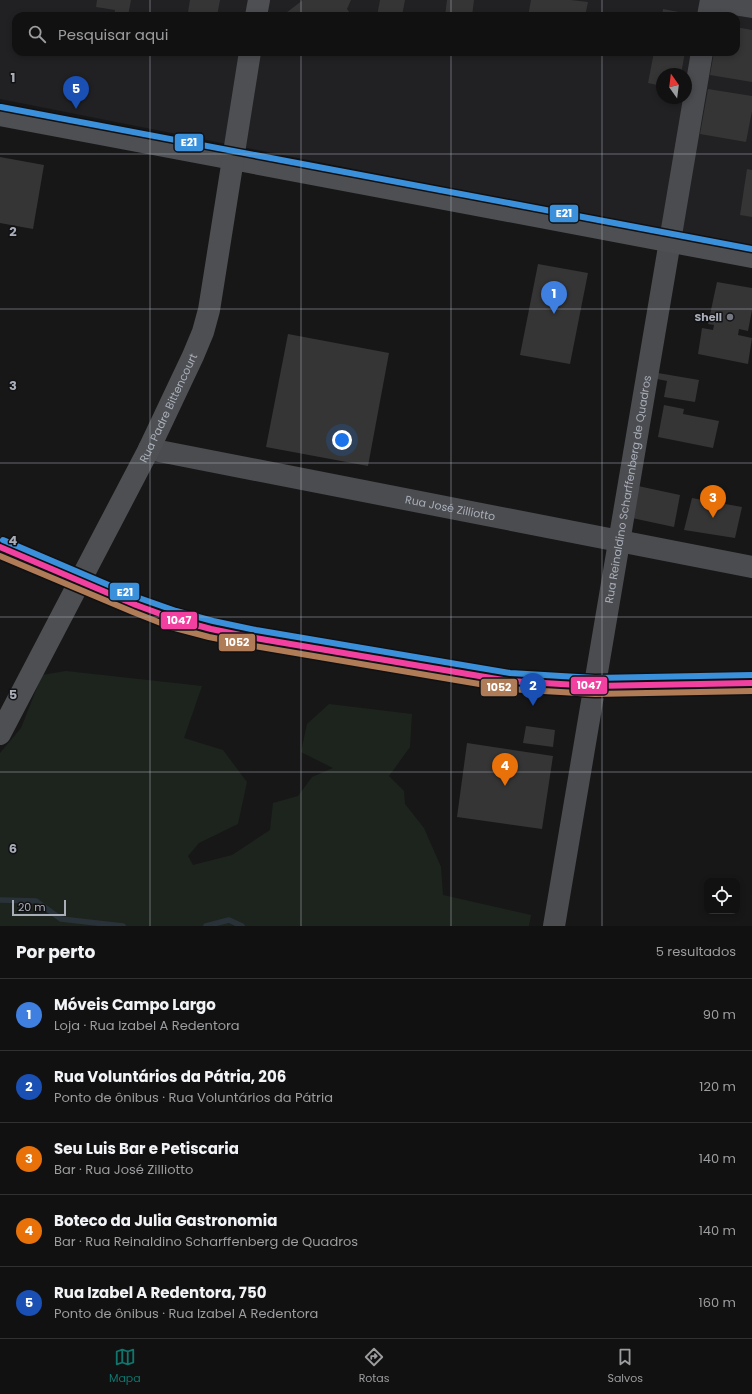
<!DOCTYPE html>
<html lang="pt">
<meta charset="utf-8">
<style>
:root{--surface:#111;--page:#1e1f1f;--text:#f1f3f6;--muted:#9c9d9f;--line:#303131;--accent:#0f766e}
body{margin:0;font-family:Poppins,sans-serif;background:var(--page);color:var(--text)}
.controls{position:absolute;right:12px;bottom:12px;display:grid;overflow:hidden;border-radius:8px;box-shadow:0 2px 6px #0003}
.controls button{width:36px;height:36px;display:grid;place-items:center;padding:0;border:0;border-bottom:1px solid var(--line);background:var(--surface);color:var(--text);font:20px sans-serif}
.compass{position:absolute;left:656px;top:68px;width:36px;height:36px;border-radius:50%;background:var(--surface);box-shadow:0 2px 6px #0003;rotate:346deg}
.scale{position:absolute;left:12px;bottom:10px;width:54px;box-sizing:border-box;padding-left:4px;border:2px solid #a8adb8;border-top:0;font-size:11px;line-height:14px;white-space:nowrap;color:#a8adb8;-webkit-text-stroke:3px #111113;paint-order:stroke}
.you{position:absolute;left:342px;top:440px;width:14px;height:14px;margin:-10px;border:3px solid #fff;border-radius:50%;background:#1a73e8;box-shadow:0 0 0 6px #1a73e833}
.badge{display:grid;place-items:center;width:26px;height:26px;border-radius:50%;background:var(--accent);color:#fff;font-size:13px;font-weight:700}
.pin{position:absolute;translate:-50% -33px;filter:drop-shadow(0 1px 2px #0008)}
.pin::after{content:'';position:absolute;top:21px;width:14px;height:12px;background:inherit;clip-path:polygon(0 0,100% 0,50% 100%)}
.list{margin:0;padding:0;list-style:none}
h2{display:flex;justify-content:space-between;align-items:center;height:52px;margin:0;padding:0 16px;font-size:17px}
h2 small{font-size:13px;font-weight:400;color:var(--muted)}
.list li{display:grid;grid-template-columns:26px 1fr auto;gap:12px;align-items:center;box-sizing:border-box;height:72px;padding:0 16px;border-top:1px solid var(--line)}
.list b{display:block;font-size:15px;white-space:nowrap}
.list p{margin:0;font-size:13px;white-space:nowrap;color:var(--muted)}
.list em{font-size:13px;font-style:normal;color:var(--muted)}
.icon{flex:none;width:22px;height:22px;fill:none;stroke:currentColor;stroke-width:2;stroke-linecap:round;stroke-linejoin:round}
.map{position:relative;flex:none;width:752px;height:926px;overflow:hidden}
.search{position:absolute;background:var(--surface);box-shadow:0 2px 6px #0003;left:12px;right:12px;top:12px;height:44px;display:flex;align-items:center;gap:10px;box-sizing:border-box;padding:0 14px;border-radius:12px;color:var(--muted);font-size:15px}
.sheet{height:412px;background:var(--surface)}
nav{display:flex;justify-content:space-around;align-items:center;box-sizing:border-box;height:56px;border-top:1px solid var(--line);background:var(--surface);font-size:11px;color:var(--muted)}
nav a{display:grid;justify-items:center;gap:2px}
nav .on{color:var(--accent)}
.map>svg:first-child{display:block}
.built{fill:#212123;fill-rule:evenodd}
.green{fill:#1d241e}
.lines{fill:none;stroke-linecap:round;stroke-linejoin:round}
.stream{stroke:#2a3239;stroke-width:5.5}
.building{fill:#353536}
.minor{stroke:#4b4c50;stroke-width:22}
.major{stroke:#4d4f52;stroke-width:22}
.bus-1-casing{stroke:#111113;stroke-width:9}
.bus-2-casing{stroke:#111113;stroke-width:9}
.bus-3-casing{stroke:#111113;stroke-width:9}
.bus-1{stroke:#f240a1;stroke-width:6}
.bus-2{stroke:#b07c57;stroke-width:6}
.bus-3{stroke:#3a90db;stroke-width:6}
.grid{fill:none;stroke:#a8adb8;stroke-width:1;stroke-opacity:0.55}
.poi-dot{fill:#757880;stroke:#111113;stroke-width:1.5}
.labels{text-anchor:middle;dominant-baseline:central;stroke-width:3;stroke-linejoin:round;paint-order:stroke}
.poi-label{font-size:11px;font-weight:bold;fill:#a8adb8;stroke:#111113;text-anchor:end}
.street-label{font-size:11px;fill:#a8adb8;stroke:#111113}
.grid-label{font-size:13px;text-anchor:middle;font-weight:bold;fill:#a8adb8;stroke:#111113;stroke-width:3;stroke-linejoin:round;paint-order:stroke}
.line-badge{stroke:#111113;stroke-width:1.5}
.badge-label{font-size:11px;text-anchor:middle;font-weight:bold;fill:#fff}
</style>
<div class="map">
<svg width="752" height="926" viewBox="0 0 752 926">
<rect width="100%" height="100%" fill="#171717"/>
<path class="built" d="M0 0H752V248L0 99ZM16 16H736V52H16ZM662 74H686V98H662Z"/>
<path class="green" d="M66 671 202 686 184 738 223 750 247 782 238 824 199 843 188 856 193 865 232 855 270 830 273 803 298 796 312 777 333 768 301 752 307 724 329 704 412 714 410 747 389 776 404 791 405 804 424 828 441 867 443 895 531 915 529 926H0V753L21 728 42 675Z"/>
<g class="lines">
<path class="stream" d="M0 900 36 901 61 919 123 926
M206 926 229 920 242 926"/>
</g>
<path class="building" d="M97 0H131L128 16H114L115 10 96 7Z
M190 0H220L217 16 188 12Z
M303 0H351L347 9 352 16H282Z
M380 0H405L402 16H377Z
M447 0H474L472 16H445Z
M531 0H571L588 2 585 16H528Z
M663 9 695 15V16H662Z
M736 27 752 30V82L710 75 714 52H736Z
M568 52H579L578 55Z
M654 52H685L681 74H662V86L648 83Z
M708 89 752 96V111L746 142 700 134Z
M0 157 44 165 33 229 0 223Z
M747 169 752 170V217L740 215Z
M538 264 588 273 570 364 520 355Z
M717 282 752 288V310L748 331 739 329 738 335 752 338 748 364 698 354 702 328 713 330 714 325 708 324Z
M288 334 389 353 368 466 266 447Z
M658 373 699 380 695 402 664 397 667 381 657 379Z
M664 405 684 409 683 414 719 421 713 448 658 437Z
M638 486 680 495 674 527 632 518Z
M692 498 742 507 735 538 684 530Z
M526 726 555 730 553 747 523 743Z
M467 743 553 756 542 829 457 817Z"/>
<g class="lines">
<g class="minor">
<path d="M721 2 752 7"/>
<path d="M708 16 711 0"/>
<path id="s1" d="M149 449 752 567"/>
<path id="s2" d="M554 926 702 52"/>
</g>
<g class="major">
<path d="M256 16 259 0"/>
<path d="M0 115 752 257"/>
<path d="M0 547 25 557 136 605 174 619 211 629 255 638 509 681 595 686 752 683"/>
<path id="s3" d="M0 734 149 449 193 356 203 332 209 310 250 52"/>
</g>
<defs>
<path id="bus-1" d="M0 547 136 605 174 619 211 629 255 638 509 681 595 686 752 683"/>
<path id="bus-2" d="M0 556 133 612 171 627 209 637 254 646 509 689 595 694 752 691"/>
<path id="bus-3" d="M1 107 752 249
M3 540 139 598 176 611 213 621 256 630 510 673 595 678 752 675"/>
</defs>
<use href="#bus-1" class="bus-1-casing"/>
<use href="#bus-2" class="bus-2-casing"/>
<use href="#bus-3" class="bus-3-casing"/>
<use href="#bus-1" class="bus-1"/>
<use href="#bus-2" class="bus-2"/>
<use href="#bus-3" class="bus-3"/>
</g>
<path class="grid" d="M150 0V16M301 0V16M451 0V16M602 0V16M150 52V926M301 52V926M451 52V926M602 52V926M0 154H752M0 309H752M0 463H752M0 617H752M0 772H752"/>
<circle class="poi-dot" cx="730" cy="317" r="4"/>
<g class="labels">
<g class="poi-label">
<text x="722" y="317">Shell</text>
</g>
<g class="street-label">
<text stroke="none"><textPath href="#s3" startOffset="367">Rua Padre Bittencourt</textPath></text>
<text stroke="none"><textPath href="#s2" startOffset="443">Rua Reinaldino Scharffenberg de Quadros</textPath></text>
<text stroke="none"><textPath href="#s1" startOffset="307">Rua José Zilliotto</textPath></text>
</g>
</g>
<g class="grid-label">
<text x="13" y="82">1</text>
<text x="13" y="236">2</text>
<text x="13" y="390">3</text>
<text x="13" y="545">4</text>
<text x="13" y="699">5</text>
<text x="13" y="853">6</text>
</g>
<g class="line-badge">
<rect x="174" y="133" width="30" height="19" rx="4" fill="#3a90db"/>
<rect x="549" y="204" width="30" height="19" rx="4" fill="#3a90db"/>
<rect x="109" y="582" width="31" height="19" rx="4" fill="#3a90db"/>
<rect x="160" y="611" width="38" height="19" rx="4" fill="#f240a1"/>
<rect x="218" y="633" width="38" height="19" rx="4" fill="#b07c57"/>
<rect x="570" y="676" width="38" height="19" rx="4" fill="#f240a1"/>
<rect x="480" y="678" width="38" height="19" rx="4" fill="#b07c57"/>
</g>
<g class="badge-label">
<text x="189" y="146">E21</text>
<text x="564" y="217">E21</text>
<text x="125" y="596">E21</text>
<text x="179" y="624">1047</text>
<text x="237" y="646">1052</text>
<text x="589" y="689">1047</text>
<text x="499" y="691">1052</text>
</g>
</svg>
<div class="controls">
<button><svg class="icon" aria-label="locate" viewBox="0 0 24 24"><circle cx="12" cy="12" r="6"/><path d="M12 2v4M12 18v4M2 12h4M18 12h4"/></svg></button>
</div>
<svg class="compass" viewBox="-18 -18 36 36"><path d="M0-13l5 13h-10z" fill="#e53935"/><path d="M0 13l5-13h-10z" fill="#9c9d9f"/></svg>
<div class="scale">20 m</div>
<div class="you"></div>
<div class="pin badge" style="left:554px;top:314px;background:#3f7fe0">1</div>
<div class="pin badge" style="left:533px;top:706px;background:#1a4fb4">2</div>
<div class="pin badge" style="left:713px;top:518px;background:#e8710a">3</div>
<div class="pin badge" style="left:505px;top:786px;background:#e8710a">4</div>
<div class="pin badge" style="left:76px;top:109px;background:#1a4fb4">5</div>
<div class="search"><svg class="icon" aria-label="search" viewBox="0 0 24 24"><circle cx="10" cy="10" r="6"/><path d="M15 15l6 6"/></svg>Pesquisar aqui</div>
</div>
<section class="sheet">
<h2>Por perto<small>5 resultados</small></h2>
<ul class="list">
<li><span class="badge" style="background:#3f7fe0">1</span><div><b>Móveis Campo Largo</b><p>Loja · Rua Izabel A Redentora</p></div><em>90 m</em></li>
<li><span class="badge" style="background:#1a4fb4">2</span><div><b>Rua Voluntários da Pátria, 206</b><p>Ponto de ônibus · Rua Voluntários da Pátria</p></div><em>120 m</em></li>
<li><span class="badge" style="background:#e8710a">3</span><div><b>Seu Luis Bar e Petiscaria</b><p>Bar · Rua José Zilliotto</p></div><em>140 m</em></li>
<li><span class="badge" style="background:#e8710a">4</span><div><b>Boteco da Julia Gastronomia</b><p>Bar · Rua Reinaldino Scharffenberg de Quadros</p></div><em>140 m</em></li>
<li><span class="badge" style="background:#1a4fb4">5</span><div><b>Rua Izabel A Redentora, 750</b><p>Ponto de ônibus · Rua Izabel A Redentora</p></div><em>160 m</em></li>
</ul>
</section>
<nav>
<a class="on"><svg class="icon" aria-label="map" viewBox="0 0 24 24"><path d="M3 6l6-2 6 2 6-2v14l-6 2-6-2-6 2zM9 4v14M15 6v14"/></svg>Mapa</a>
<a><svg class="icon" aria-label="directions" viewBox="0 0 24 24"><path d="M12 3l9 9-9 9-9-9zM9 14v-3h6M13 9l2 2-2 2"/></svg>Rotas</a>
<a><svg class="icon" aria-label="saved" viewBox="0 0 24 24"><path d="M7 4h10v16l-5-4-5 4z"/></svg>Salvos</a>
</nav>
